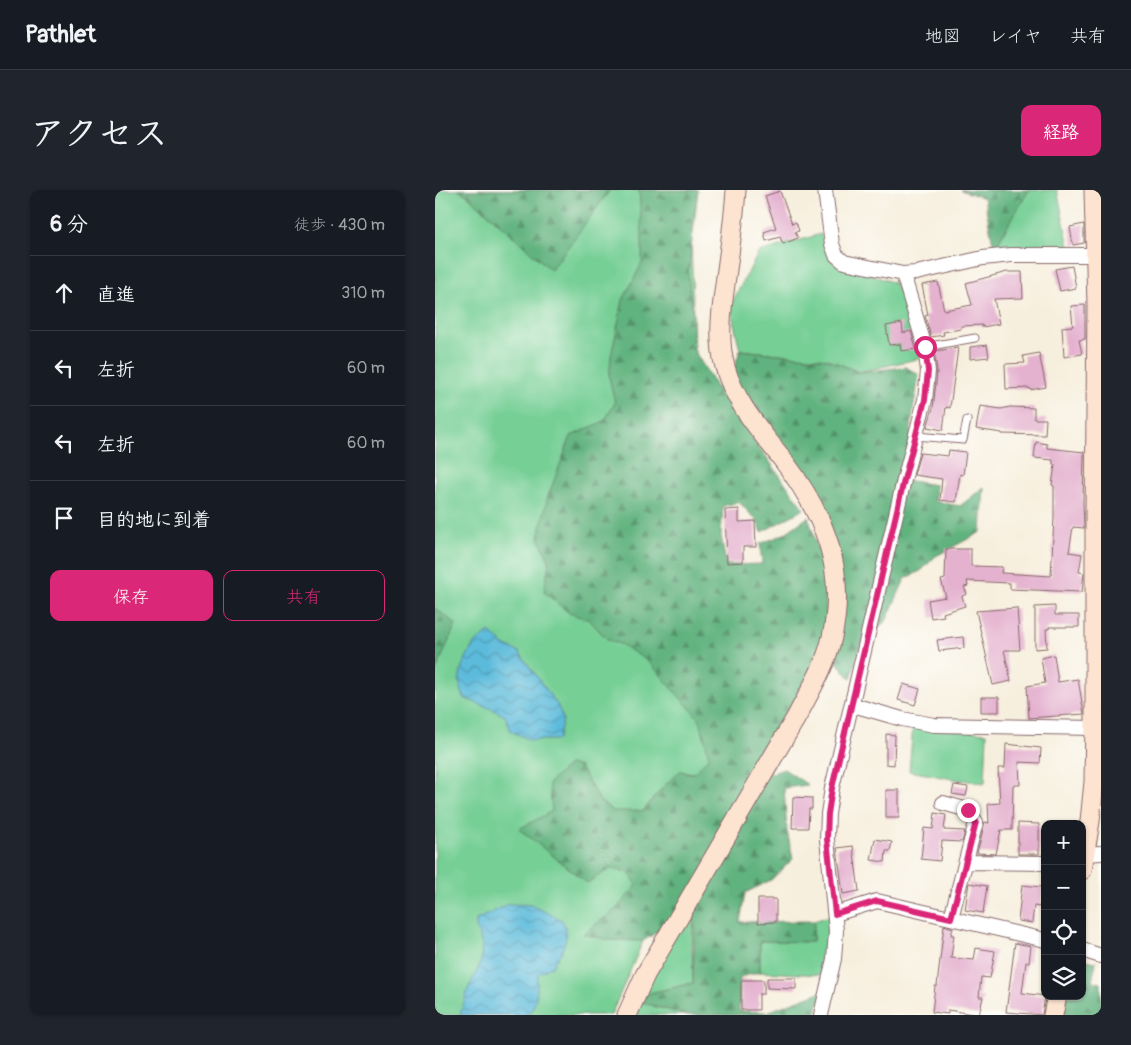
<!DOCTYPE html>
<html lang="ja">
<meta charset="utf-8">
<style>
:root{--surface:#171b24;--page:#20242c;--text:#f1f3f6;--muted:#9ea1a6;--line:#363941;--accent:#db2777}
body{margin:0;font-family:Pangolin,"Klee One",sans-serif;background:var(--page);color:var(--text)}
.controls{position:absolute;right:15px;bottom:15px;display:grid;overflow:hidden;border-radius:10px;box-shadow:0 1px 4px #0004}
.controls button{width:45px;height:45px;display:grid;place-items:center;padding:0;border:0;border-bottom:1px solid var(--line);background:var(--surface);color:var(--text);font:25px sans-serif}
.stop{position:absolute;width:15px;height:15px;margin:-11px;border:4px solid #db2777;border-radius:50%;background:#fff}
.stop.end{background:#db2777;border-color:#fff;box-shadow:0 1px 5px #0008}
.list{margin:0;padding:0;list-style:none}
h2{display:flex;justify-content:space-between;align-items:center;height:65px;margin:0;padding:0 20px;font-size:21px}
h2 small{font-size:16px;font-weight:400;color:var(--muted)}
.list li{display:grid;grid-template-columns:32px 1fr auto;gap:15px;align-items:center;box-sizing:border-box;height:75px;padding:0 20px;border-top:1px solid var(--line)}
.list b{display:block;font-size:19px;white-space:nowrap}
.list em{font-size:16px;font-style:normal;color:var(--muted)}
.actions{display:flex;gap:10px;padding:15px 20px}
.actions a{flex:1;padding:11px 0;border:1px solid var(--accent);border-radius:10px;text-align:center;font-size:18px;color:var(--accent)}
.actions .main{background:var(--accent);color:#fff}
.icon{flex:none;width:28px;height:28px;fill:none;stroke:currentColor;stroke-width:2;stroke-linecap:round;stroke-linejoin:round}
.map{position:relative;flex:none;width:666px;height:825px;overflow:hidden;border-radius:10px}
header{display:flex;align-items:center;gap:30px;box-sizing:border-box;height:70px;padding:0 25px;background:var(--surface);border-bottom:1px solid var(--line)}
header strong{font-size:24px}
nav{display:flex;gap:28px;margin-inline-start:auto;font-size:18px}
.intro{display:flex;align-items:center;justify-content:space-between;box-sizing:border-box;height:120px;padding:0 30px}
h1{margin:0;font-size:35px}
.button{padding:12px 22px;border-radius:10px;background:var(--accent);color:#fff;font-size:18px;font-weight:700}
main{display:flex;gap:30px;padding:0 30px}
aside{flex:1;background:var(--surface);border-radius:10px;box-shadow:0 1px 4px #0004}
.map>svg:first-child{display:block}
.grass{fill:#76cf95;stroke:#607760}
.forest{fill:url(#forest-firs);stroke:#556854}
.water{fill:url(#water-waves);stroke:#536d83}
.building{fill:#e4b1cf}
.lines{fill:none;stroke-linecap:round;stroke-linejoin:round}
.lane-casing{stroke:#87686a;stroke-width:9}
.street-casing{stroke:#87686a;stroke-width:16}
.secondary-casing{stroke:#87686a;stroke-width:21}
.lane{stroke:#fff;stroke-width:7}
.street{stroke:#fff;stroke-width:14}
.secondary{stroke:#fde4d1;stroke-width:19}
.route{stroke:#db2777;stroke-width:6}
</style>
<header>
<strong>Pathlet</strong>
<nav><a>地図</a><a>レイヤ</a><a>共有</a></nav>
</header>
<div class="intro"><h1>アクセス</h1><a class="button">経路</a></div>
<main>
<aside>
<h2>6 分<small>徒歩 · 430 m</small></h2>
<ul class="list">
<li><svg class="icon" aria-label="ahead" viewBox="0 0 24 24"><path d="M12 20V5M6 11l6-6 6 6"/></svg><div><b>直進</b></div><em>310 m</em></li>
<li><svg class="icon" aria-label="left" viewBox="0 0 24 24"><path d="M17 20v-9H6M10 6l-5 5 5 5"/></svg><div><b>左折</b></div><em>60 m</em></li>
<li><svg class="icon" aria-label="left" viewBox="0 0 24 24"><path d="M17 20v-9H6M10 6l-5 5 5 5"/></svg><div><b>左折</b></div><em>60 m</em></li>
<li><svg class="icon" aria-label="arrive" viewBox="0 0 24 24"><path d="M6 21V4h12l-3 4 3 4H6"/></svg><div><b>目的地に到着</b></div></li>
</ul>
<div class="actions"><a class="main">保存</a><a>共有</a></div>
</aside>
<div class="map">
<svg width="666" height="825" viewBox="0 0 666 825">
<defs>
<pattern id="forest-firs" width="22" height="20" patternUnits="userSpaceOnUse" patternTransform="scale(1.25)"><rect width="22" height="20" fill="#60b27e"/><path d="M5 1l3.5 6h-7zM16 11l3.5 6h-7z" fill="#519067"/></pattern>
<pattern id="water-waves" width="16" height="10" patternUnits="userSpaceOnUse" patternTransform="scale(1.25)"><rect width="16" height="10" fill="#5cbbdb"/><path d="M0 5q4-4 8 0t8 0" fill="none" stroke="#4e97b2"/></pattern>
</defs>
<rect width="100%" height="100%" fill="#fdfcf7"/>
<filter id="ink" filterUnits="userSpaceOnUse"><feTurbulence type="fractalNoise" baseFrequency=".02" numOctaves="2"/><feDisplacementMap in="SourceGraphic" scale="10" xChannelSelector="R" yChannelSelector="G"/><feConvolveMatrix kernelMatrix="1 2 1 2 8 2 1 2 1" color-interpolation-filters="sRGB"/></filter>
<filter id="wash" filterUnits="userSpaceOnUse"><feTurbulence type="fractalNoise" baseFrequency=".0096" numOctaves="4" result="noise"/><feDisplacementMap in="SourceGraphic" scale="20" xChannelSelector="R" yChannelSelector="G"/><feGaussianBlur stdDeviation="1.12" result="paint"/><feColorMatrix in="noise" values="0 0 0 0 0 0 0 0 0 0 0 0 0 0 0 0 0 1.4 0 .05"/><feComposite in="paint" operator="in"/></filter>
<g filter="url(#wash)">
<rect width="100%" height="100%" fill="#f7efde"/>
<path class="grass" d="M0 0H255L259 160 284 576 251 641 164 746 208 751 176 825H0Z
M593 0H622L635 61H558Z
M386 44 396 71 460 93 491 167 424 182 392 169 305 160 295 116 324 62Z
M478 536 552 543 550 593 518 589 474 581Z
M260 699 257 758 258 793 215 803 218 816 252 825H197Z
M397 725 394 758 388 785 325 782V751L378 752 379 731Z"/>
<path class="forest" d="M23 0H175L116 80 33 6Z
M204 0H263L253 85 258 124 259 160 283 200 369 319 327 342 321 330 304 312 288 316 286 345 291 375 327 374 325 354 349 344 373 327 388 373 393 441 334 584 349 579 373 595 349 598 352 641 358 669 336 690 310 703 305 732 379 731 378 752 325 751V782L305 787 304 821 332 822 388 801 380 825H252L205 812 215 803 258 793 260 700 244 728 208 751 174 750 148 744 181 719 202 695 193 682 175 679 152 693 84 639 117 621 114 593 135 574 145 577 165 611 178 621H208L228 597 245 581 259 583 274 567 265 530 214 472 187 455 172 449 154 430 134 423 109 402 114 371 104 348 112 309 136 246 169 231 180 213 174 187 176 166 188 110 207 73V45Z
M526 0H594L559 59 549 8Z
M305 160 392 169 424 182 471 177 484 185 478 221 470 290 501 295 500 311 525 316 549 297 546 342 501 366 487 380 470 389 451 431 425 455 416 489 401 471 402 397 392 324 349 253 295 191Z
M0 418 21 434 0 483Z
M647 769 661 772 657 791 666 793V825H623L630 806H647Z"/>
<path class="water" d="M54 442 69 455 84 462 123 516 128 529 123 550H95L76 541 70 526 59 520 29 508 24 492 27 476 38 455Z
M74 714 96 715 127 730 130 737 131 747 127 761 117 776 103 784C101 798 104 817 91 825H25L33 799 46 772 47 754 41 737V730Z"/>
<g id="blocks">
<path class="building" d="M345 1 357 34 361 32 364 41 360 42 363 48 348 54 345 47 331 51 329 42 341 38 330 6Z
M649 34V53L638 55 635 37Z
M637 76 641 98 625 101 620 79Z
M572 82H587L588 108 559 109 564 134 547 137V135L526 136V139L508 142 509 145 496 147 490 126 493 125 487 95 503 92 509 120 537 115 531 93Z
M650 115V149L644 150 647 164 629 167 627 137 638 136 636 116Z
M467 133 468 143 476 141 481 159 466 161 465 154 454 155 451 136Z
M552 155 554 167 535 169V157Z
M523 158 515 218 511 217 508 240 492 237 498 218 501 193 502 180 499 161Z
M604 163 611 197 595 200V198L571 199 570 174 590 173 588 166Z
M545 216 566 219 575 217 599 218V229H611L610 245 567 244V243L541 239Z
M601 252 612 254V258L649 262 648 313 649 338 638 337 634 362 647 364 644 382 649 383 647 402 575 399V393L532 391 533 396 529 397 532 404 527 406 530 416 508 423 509 426 496 428 493 410 511 407 506 390 510 389 511 359H536V376L567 377 566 383 616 386 619 328V296L617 295 620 275 618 274V270L599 268Z
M514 260 531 262 528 285 525 284 521 312 505 310 507 289 479 285 485 263 513 266Z
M304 319V332L320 331 321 357H308V372L292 373 290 320Z
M620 416V425H644V437H614V439H611L612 458 600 459V417Z
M582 418 585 460H569L576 491 558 495 541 421Z
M528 447 529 458 504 461 502 450Z
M619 465 623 492 643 489 649 524 594 528 592 496 610 493 606 468Z
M468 494 485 499 480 515 463 510Z
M546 507H564V522H546Z
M451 544 460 545 459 575 451 574Z
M571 554 606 558 605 573 584 572 585 595H578L577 640H566L561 664 542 663 550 632 554 633 553 614 565 613 563 578H570Z
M519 595 533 597 531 606 517 604Z
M451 600H464V628H451Z
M358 607 377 608V619H374L373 638H357Z
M500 623 511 625 509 640 530 641 527 652 507 651 505 671 486 669 489 638 498 639Z
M583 633 604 634V664H583Z
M440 649 457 652 455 661H451L450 672 436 670Z
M418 656 424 701 408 704 402 658Z
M534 693 552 696 548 723 530 720Z
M587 695 607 697 605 717 599 716 597 733 583 731Z
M323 709H341V732L323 733Z
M509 735 518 738 516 745H519L516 768 539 770 541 758 560 761 555 788 546 787 544 807H548L544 825 513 820V824L497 822 500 796H502Z
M580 753 596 756 594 772H591L587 803 610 806 607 825 571 822Z
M332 788H361V799L332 798Z
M306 790H329V804H324V820H306Z"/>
</g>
</g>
<g filter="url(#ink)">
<use href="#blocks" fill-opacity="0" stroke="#87686a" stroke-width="1"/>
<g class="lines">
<defs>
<path id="lane" d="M490 157 540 148
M481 246 528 250 532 230"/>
<path id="street" d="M390 0 397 54 401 65 409 72 468 84 481 83 548 68 576 65H661
M418 515 467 529 499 535 660 538
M508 613 533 620 541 632 516 728
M650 664 666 663
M531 672 610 673
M400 724 442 711 610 750
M647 760 666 766
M386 825 399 769 401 741 392 649 393 624 397 598 469 290 490 210 493 181 490 157 468 84"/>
<path id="secondary" d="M647 680 655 631 659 592 660 530V324L662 116 659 0
M192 825 210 785 362 526C375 501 391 475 397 447 412 379 389 324 348 270 326 241 300 213 290 177 282 148 287 116 291 87 295 58 299 29 301 0
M618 825 622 806"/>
</defs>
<use href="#lane" class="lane-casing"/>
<use href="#street" class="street-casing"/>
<use href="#secondary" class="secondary-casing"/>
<use href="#lane" class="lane"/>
<use href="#street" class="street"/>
<use href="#secondary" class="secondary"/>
</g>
</g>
<g class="lines" filter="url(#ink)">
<path class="route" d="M490 157 493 181 490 210 469 290 397 598 393 624 392 649 400 724 442 711 516 728 541 632 533 620"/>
</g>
</svg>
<div class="controls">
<button>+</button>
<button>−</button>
<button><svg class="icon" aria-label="locate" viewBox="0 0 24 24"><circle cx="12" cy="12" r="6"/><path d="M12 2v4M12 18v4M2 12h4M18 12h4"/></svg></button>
<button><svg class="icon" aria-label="layers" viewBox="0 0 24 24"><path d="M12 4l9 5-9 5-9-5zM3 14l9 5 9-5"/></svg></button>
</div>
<div class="stop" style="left:490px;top:157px"></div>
<div class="stop end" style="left:533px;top:620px"></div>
</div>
</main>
